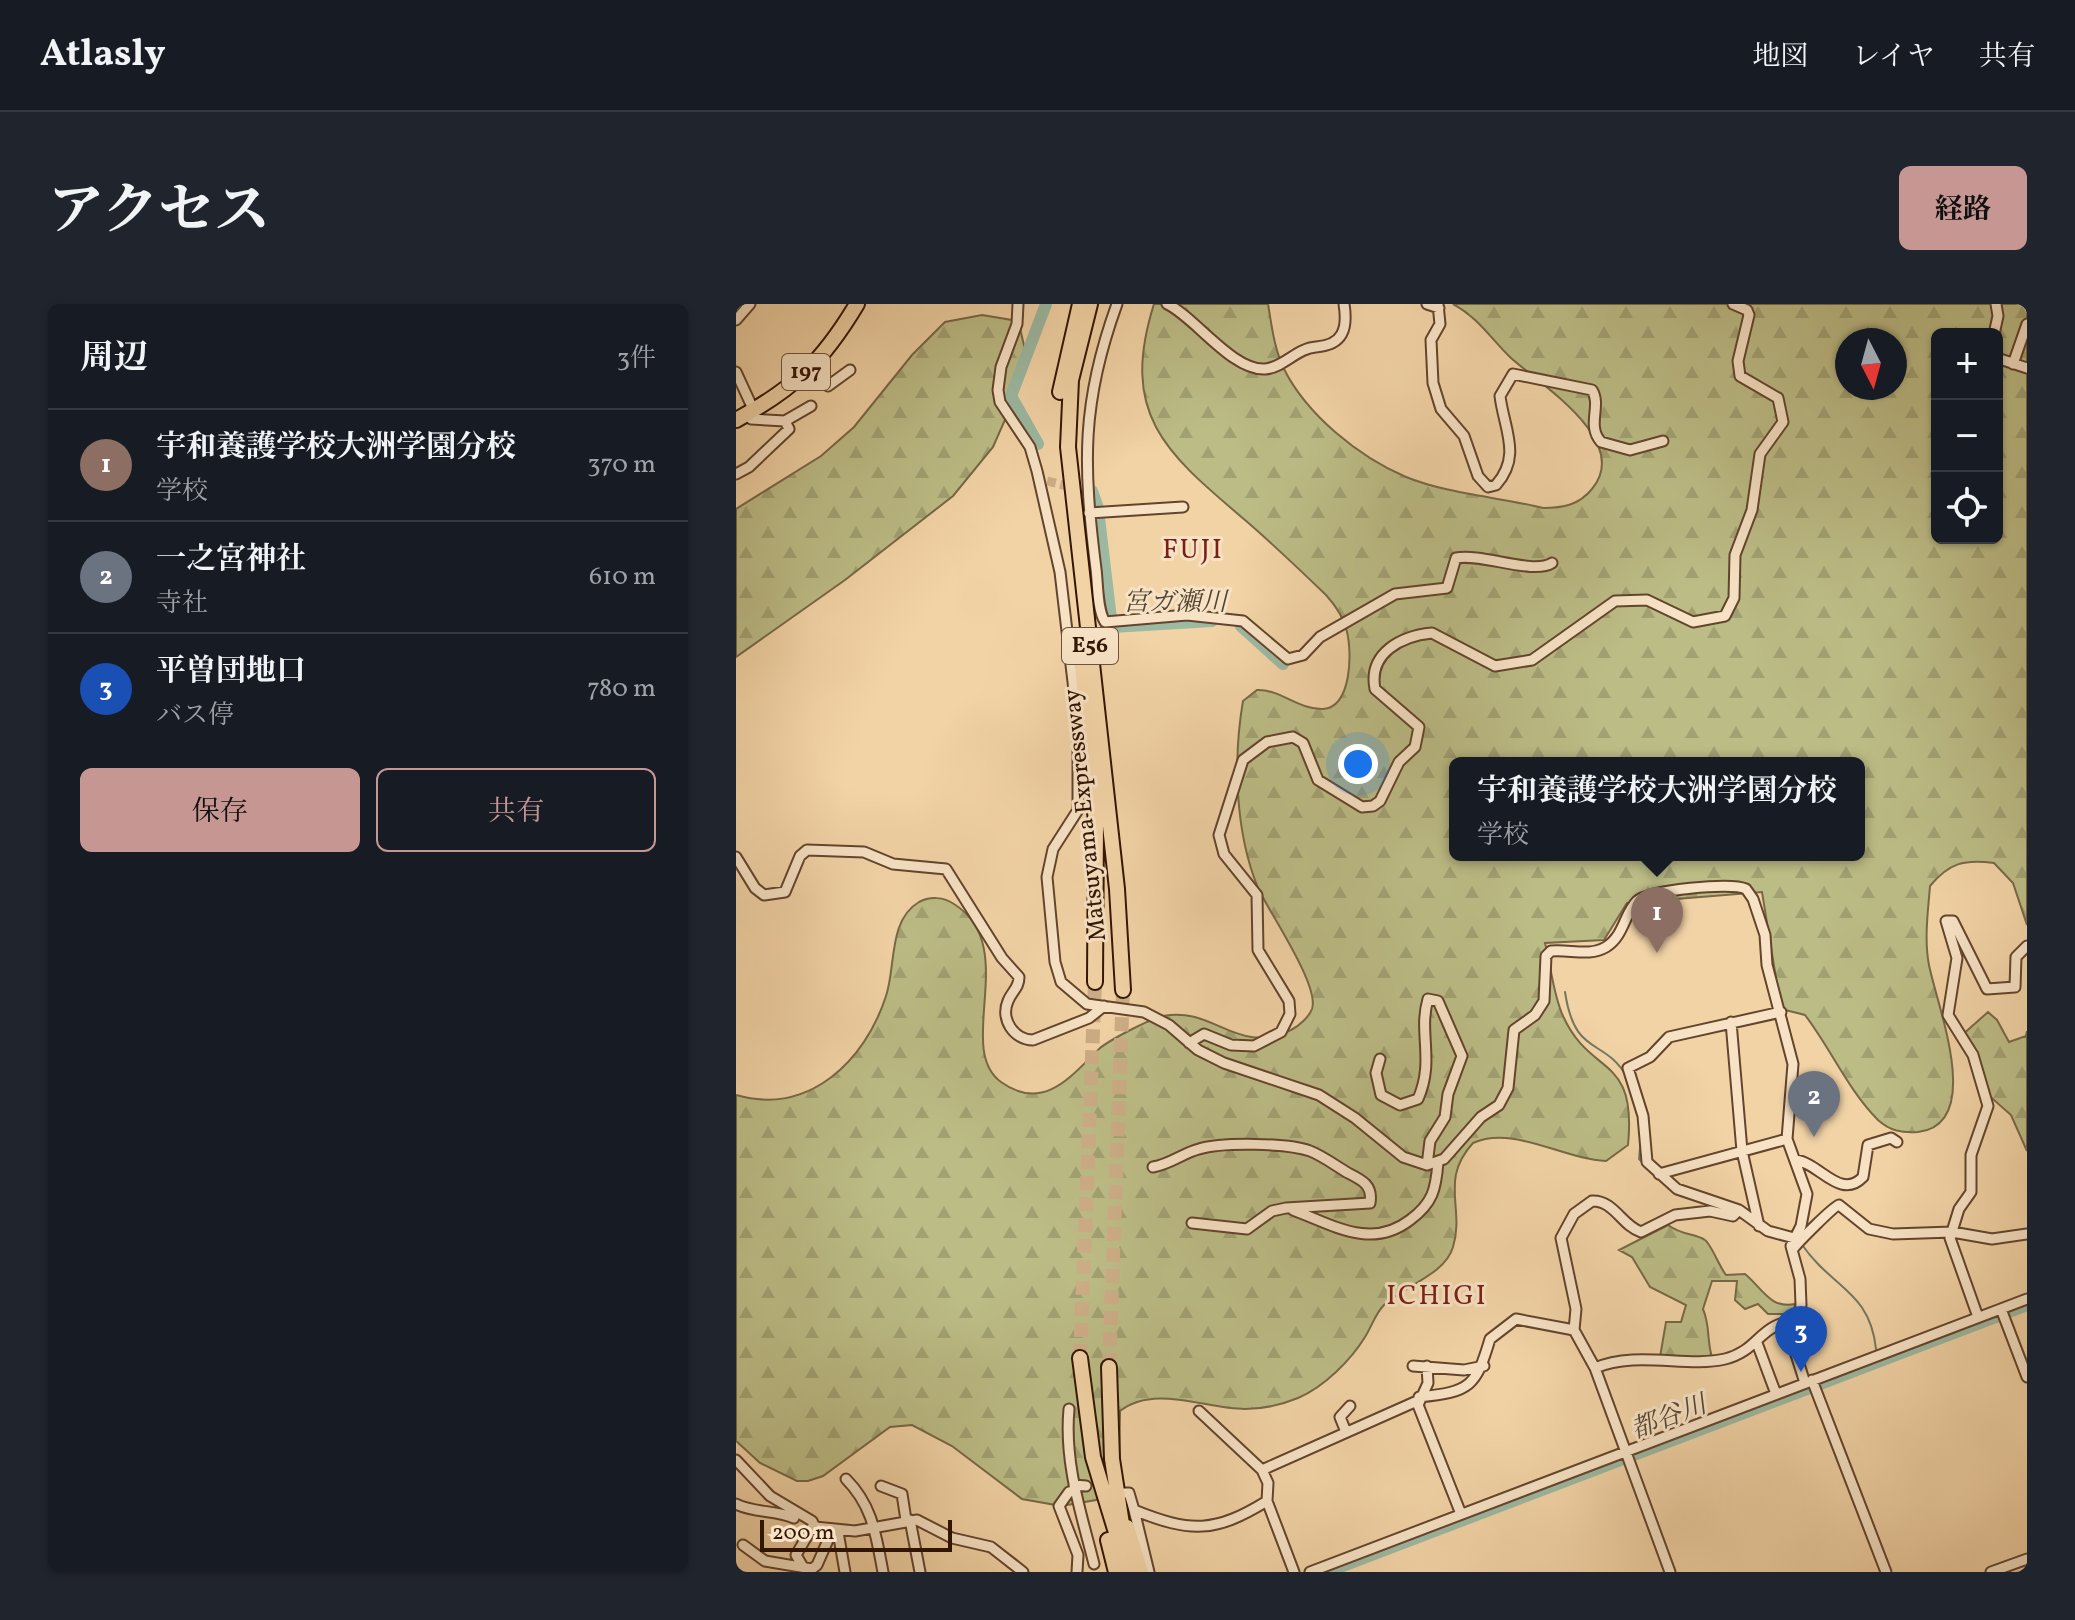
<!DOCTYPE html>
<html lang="ja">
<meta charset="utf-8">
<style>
:root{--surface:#171b24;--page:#20242c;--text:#f1f3f6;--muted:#9ea1a6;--line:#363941;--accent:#c59692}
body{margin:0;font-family:Vollkorn,"Noto Serif JP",serif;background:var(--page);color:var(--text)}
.controls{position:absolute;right:24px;top:24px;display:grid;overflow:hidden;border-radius:12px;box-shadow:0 2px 6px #0004}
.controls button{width:72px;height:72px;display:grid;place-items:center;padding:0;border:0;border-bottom:2px solid var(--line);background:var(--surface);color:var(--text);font:40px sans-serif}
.compass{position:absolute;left:1099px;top:24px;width:72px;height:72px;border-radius:50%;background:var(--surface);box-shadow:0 2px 6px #0004;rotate:174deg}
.scale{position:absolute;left:24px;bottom:20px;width:192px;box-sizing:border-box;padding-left:8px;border:4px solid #331504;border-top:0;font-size:22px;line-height:28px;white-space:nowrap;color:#331504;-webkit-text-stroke:6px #f7e2c5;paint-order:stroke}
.you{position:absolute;left:622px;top:460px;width:28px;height:28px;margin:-20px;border:6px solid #fff;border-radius:50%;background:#1a73e8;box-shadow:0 0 0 12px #1a73e833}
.badge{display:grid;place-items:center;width:52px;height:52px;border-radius:50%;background:var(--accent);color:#fff;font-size:26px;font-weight:700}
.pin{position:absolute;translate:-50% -66px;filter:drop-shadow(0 2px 4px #0008)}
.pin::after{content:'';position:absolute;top:42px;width:28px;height:24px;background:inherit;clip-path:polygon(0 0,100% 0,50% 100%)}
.popup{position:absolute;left:713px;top:453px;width:416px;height:104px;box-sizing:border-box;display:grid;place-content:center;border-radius:12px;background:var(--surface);filter:drop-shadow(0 2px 6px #0005);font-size:26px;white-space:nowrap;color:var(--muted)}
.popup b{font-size:30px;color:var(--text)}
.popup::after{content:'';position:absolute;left:50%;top:100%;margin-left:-16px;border:16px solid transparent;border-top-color:var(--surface)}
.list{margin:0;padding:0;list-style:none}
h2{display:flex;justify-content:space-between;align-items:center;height:104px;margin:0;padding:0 32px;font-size:34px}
h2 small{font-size:26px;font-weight:400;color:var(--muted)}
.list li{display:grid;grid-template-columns:52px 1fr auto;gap:24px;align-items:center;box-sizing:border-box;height:112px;padding:0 32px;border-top:2px solid var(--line)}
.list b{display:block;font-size:30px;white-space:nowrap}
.list p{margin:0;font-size:26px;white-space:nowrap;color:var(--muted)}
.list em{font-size:26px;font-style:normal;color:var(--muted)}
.actions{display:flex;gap:16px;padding:24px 32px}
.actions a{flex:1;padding:18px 0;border:2px solid var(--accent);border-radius:12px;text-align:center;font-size:28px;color:var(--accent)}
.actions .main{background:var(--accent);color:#111}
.icon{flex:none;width:44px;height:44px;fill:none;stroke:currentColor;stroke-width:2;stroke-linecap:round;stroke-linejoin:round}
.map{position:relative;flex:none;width:1291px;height:1268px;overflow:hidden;border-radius:12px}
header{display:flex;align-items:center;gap:48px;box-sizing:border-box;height:112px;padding:0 40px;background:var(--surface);border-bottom:2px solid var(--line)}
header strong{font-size:38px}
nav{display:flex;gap:44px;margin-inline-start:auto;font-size:28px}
.intro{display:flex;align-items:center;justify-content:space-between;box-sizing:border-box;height:192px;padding:0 48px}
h1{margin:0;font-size:56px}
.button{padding:20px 36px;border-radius:12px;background:var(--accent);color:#111;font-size:28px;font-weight:700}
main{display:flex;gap:48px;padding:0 48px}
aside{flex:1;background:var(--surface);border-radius:12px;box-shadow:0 2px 6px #0004}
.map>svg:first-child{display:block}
.forest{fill:url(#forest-firs);stroke:#786845;stroke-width:2;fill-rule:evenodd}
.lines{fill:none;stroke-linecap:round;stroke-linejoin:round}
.stream{stroke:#727763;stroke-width:2}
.river{stroke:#9cb9a2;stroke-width:12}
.minor-tunnel{stroke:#ccad86;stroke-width:9;stroke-dasharray:9 4.5;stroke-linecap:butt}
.highway-tunnel{stroke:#ccad86;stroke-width:14;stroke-dasharray:14 7;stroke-linecap:butt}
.minor-casing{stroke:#63442c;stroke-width:13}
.highway-casing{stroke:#331504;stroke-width:18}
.minor{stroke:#f7e2c5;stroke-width:9}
.highway{stroke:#f2d3a6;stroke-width:14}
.labels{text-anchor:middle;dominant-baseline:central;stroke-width:6;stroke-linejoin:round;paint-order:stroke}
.shield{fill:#f7e2c5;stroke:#6e523e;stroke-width:2}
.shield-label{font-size:22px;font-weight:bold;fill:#331504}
.street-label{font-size:24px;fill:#331504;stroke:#f7e2c5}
.water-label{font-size:26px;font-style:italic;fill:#524633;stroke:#f7e2c5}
.quarter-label{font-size:28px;letter-spacing:2px;fill:#7a1f14;stroke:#f7e2c5}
</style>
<header>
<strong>Atlasly</strong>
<nav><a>地図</a><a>レイヤ</a><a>共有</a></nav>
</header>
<div class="intro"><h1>アクセス</h1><a class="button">経路</a></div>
<main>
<aside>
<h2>周辺<small>3件</small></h2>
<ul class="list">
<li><span class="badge" style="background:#8d6e63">1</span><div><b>宇和養護学校大洲学園分校</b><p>学校</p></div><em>370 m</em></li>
<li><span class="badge" style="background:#6b7280">2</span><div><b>一之宮神社</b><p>寺社</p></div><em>610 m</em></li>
<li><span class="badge" style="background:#1a4fb4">3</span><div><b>平曽団地口</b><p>バス停</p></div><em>780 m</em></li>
</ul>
<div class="actions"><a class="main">保存</a><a>共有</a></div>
</aside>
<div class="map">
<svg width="1291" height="1268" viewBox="0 0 1291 1268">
<defs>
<pattern id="forest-firs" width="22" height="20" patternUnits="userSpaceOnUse" patternTransform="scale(2)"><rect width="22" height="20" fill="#bcbc86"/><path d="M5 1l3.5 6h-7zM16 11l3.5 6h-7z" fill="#a2a172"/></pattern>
</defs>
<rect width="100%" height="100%" fill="#f2d3a6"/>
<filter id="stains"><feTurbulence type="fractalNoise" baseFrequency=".0025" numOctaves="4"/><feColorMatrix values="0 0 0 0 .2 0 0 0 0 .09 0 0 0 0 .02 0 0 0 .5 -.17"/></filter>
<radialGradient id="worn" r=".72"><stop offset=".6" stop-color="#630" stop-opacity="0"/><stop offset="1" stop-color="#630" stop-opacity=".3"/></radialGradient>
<path class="forest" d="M418 0H532C536 23 538 44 548 65 571 111 623 153 670 173 712 190 763 193 807 204 827 204 843 201 856 185 896 137 805 81 775 54 755 35 743 14 717 0H1291V621L1277 579 1258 559C1228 555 1213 559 1194 582 1192 607 1188 636 1193 661 1201 702 1249 820 1182 828 1166 829 1154 827 1142 816 1112 786 1095 745 1069 711L1045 705 1026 588 891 599 868 636 809 639C815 662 817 690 827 712 855 774 901 749 892 841L870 857C827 855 777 821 737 839 703 876 729 904 717 943 709 971 667 982 648 1001 639 1010 636 1022 629 1033 615 1056 588 1083 562 1094 545 1101 527 1105 509 1105 469 1105 419 1080 384 1107L383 1170 360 1196 325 1202 286 1195 216 1142 176 1121 154 1123 87 1172 72 1177H61L24 1159 0 1137V791C73 812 129 757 150 692 160 663 152 616 183 598 194 592 208 593 218 600 285 642 218 744 265 778 308 809 336 771 363 745 373 736 414 715 427 712 479 702 499 752 555 726 563 722 573 713 576 705 584 682 533 608 522 584 499 528 497 455 507 397L521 386C544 385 563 406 587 405 616 403 616 348 611 328 608 313 600 302 590 291 563 265 537 240 509 216 430 149 383 111 418 0ZM1201 30H1261V234H1201ZM1111 36H1159V84H1111ZM719 459H1123V551H719Z
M246 11 276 16 284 24 289 46 276 100 257 143 217 192 109 276 0 353V205L85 152 118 123 176 51 209 18Z
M1252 708 1261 716 1273 738 1290 732 1291 727V847L1275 811 1250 789 1225 732Z
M932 921C947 932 959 929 969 936 975 940 983 962 990 971L1009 970C1027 985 1034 1005 1059 1000L1058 1010H1032L1022 1000 1009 1005 999 996 1001 977H976L967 1005C975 1024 970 1038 977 1056L924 1053 930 1018H945L950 1001 914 983 896 953 883 946Z"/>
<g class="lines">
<path class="stream" d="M267 93 275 92
M829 688C839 754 867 732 891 773
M902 810 904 827
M905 834 903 855 917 869
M952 893 980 903
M1067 942C1096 984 1134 987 1140 1045"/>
<path class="river" d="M302 140 275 92 310 0
M356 187 362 204
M363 214 376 323 476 317
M505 322 547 360
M591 1268 1291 1001"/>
<path class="minor-tunnel" d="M311 177 339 184"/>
<path class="highway-tunnel" d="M344 1054 359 678
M373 1063 387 686"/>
<defs>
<path id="minor" d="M282 0 281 20 265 63 262 86 264 98 294 143 301 167 324 268 342 420V506L317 545 311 573 319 658 325 678 351 700 408 708 433 721 462 746 488 759 583 791 619 814 667 853 691 861 708 855 745 813 763 801 772 784 778 726 799 711 808 697 810 652 815 647C834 645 853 653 870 643 888 632 888 610 901 597 913 586 995 578 1010 585L1017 595 1029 631 1031 661 1057 760 1051 835 1071 890 1065 922 1055 942 1064 975 1065 1001 1056 1038 1069 1079
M381 0C345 99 347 161 360 265 362 280 361 305 369 318L451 311 507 317 552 355 567 351 584 333 659 290 711 284 720 254C746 249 797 271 816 259
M431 0C458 12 496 67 529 65 547 64 561 44 580 43 607 41 612 25 608 0
M691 0 703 4
M702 0 704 20 695 36 697 79 705 105 728 132 742 172 752 183 760 181C786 152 768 125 764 92L777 70 856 86C866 102 850 121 865 138L894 146 927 137
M0 16 14 0
M1258 30 1262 12 1260 0
M1261 54 1291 64
M1277 60 1291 20
M76 64 92 82 114 66
M0 68 18 107
M49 117 75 102
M0 170 13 163 53 125 49 117 15 115 11 110
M353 209 447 203
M0 553 19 584 28 591 49 588 64 552 71 546 128 548 157 560 210 565 266 654 283 673C283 684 276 687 272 697 264 715 278 736 297 736L353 714 368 702
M1045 708 933 733 914 753 892 764 907 812 911 858 941 885 1003 906 1032 927 1058 934
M995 718 1006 847 1023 922
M453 739 468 730 495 741 518 742 545 728 554 710 553 697 522 646 521 591 488 550 483 531 507 456 531 438 557 433 567 439 582 476 626 503 637 502 644 497 663 458 679 443 683 423 639 385C632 349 665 332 696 329L759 362 796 356 879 297 911 296 957 318 989 312 998 294 999 251 1016 206 1024 150 1047 118 1042 94 1004 72 1002 57 1013 11 1011 6 997 0
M644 755 640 769 645 791 664 801 682 795C699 756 682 729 692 695L702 697 726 752 712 790 709 813 694 837 691 861
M1059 856C1083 858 1104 897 1127 873L1132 841 1155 834 1161 838
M417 863C435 860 447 849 463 845 486 838 552 839 574 847 587 852 600 862 612 869 626 876 637 881 634 899L550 904 536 907 511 925 456 919
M923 870 1051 835
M557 906C597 921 635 946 674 916 697 899 700 885 702 858
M1057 945C1062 938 1098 902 1103 901L1133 925 1157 930 1216 928 1256 935 1291 930
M1265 1005 1291 1073
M1242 1013 1214 934 1223 905 1235 888V851L1252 802 1237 751 1212 711 1221 654 1210 617H1217L1251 685 1279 683 1280 653 1291 642
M1021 1039 1040 1090
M677 1062 728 1066 748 1062
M691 1062 692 1079 682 1101 725 1210
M859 1064C900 1046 951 1064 989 1055 1025 1046 1023 1017 1064 1017
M1076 1076 1150 1268
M683 1093C735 1088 740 1082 754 1035L780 1015 838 1026
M333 1105C328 1159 345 1208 358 1260
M463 1107 526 1166 532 1179 531 1197 558 1268
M610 1128 604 1113 614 1102
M0 1156 34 1192 76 1217 79 1223 119 1227 181 1216 216 1234 255 1243 287 1268
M526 1166 681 1097
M110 1175C137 1202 140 1232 147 1268
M338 1181 350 1182
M145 1182 166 1190 170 1216
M339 1187 333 1188 323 1202 342 1251 341 1268
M387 1189H393L398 1206C455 1229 479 1229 531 1197
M0 1200C18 1209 39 1206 58 1214
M398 1206 413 1268
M174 1216 184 1268
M102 1228 109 1268
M7 1241 29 1257 76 1265 81 1261 96 1227
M67 1263 60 1251 77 1222
M574 1268 1291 995
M934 1268 859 1064 838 1026 840 1005 825 934 838 910 856 897C878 896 886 922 905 928L939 911 974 907 997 912 1003 906
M1255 1268 1291 1255"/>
<path id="highway" d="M354 0 335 76 332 143 381 585 387 686
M324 88 344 0
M0 116C59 84 87 57 121 0
M345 348 360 519 359 678
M344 1054 357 1153 392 1268
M373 1063 376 1155 388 1233
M391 1223 405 1268
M372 1236 380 1268"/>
</defs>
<use href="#minor" class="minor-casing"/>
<use href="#highway" class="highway-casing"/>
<use href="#minor" class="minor"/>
<use href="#highway" class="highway"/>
</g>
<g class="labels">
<g class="shield">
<rect x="46" y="50" width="48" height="36" rx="6"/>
<rect x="326" y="324" width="56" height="36" rx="6"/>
</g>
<g class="shield-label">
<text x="70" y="68">197</text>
<text x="354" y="342">E56</text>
</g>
<g class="street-label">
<text transform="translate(350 511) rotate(-96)">Matsuyama Expressway</text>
</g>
<g class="water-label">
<text x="439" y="299">宮ガ瀬川</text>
<text transform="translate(933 1114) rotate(-21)">都谷川</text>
</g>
<g class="quarter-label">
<text x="457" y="246">FUJI</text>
<text x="701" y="992">ICHIGI</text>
</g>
</g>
<rect width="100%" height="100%" filter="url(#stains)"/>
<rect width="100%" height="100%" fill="url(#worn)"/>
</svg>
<div class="controls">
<button>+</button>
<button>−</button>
<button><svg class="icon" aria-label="locate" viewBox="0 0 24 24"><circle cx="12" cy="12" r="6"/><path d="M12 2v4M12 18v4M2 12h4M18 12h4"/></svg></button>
</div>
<svg class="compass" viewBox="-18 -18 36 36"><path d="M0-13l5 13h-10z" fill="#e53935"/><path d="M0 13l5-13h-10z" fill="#9ea1a6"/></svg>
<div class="scale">200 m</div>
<div class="you"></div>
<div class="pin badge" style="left:921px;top:649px;background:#8d6e63">1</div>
<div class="popup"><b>宇和養護学校大洲学園分校</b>学校</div>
<div class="pin badge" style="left:1078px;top:833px;background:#6b7280">2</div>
<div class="pin badge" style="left:1065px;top:1068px;background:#1a4fb4">3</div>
</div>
</main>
